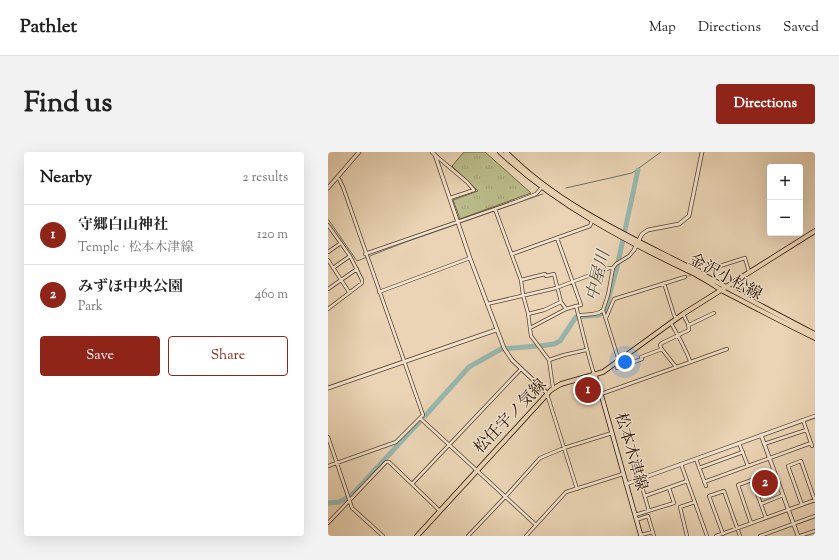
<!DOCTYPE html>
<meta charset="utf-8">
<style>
:root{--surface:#fff;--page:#f2f2f2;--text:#222;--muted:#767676;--line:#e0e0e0;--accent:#8f2418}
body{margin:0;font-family:"Sorts Mill Goudy","Noto Serif JP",serif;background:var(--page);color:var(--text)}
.controls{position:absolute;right:12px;top:12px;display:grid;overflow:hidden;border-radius:4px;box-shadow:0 4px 16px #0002}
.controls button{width:36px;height:36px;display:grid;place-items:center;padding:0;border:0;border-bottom:1px solid var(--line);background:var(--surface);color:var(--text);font:20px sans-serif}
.you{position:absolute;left:297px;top:210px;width:14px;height:14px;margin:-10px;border:3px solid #fff;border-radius:50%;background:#1a73e8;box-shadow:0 0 0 6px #1a73e833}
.badge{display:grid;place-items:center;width:26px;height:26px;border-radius:50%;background:var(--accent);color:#fff;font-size:13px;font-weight:700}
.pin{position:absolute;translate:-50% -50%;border:2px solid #fff;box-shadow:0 1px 4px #0006}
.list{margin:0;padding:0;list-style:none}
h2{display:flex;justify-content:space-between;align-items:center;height:52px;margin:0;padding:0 16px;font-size:17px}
h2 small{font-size:13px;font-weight:400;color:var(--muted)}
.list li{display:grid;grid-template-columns:26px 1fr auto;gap:12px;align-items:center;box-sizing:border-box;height:60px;padding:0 16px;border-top:1px solid var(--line)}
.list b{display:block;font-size:15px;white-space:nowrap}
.list p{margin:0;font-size:13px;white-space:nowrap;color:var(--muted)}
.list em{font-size:13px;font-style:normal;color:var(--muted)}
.actions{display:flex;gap:8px;padding:12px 16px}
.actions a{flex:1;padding:9px 0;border:1px solid var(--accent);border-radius:4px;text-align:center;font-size:14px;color:var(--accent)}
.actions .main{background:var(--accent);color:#fff}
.map{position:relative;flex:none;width:487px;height:384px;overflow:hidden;border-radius:4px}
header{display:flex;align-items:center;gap:24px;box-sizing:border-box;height:56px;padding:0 20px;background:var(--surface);border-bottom:1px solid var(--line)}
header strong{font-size:19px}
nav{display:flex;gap:22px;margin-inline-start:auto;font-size:14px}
.intro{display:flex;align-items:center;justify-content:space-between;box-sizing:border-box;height:96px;padding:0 24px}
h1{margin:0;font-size:28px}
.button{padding:10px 18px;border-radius:4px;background:var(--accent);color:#fff;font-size:14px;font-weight:700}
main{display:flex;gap:24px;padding:0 24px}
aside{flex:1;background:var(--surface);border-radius:4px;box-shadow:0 4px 16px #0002}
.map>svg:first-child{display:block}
.grass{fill:url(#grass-tufts);stroke:#726646}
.forest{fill:url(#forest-firs);stroke:#726646}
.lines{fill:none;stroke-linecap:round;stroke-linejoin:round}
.stream{stroke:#6c7568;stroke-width:1}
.river{stroke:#98b8ae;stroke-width:5}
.minor-tunnel{stroke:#c3ad91;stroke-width:2.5;stroke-dasharray:2.5 1;stroke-linecap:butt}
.minor-casing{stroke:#59412d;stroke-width:4}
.tertiary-casing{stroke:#59412d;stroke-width:4.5}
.secondary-casing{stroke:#291000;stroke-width:5}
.primary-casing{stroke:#291000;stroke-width:5.5}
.minor{stroke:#f1e3cf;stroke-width:2.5}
.tertiary{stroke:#f1e3cf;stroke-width:3}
.secondary{stroke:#f1e3cf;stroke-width:3.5}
.primary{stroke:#ead4b5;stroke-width:4}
.labels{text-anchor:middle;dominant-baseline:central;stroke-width:3;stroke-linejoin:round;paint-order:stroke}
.street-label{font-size:16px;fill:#291000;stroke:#f1e3cf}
.water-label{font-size:17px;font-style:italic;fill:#504b3d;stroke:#f1e3cf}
</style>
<header>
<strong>Pathlet</strong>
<nav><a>Map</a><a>Directions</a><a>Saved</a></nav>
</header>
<div class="intro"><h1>Find us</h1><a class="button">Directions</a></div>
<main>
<aside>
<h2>Nearby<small>2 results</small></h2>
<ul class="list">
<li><span class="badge">1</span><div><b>守郷白山神社</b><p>Temple · 松本木津線</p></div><em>120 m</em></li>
<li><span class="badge">2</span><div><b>みずほ中央公園</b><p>Park</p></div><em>460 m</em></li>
</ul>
<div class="actions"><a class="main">Save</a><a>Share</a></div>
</aside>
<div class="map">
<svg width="487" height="384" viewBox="0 0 487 384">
<defs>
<pattern id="grass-tufts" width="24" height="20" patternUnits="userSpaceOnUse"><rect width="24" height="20" fill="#bbbc8b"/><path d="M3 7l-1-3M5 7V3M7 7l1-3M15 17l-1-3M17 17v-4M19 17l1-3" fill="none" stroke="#a1a176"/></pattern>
<pattern id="forest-firs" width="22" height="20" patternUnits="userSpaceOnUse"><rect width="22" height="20" fill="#bbbc8b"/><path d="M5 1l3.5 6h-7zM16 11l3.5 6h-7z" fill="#a1a176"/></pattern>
</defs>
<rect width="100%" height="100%" fill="#ead4b5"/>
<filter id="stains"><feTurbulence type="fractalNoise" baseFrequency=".005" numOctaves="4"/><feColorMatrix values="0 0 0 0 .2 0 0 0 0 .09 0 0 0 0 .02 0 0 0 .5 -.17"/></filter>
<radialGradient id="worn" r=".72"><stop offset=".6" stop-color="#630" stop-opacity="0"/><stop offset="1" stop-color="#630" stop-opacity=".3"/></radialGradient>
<path class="grass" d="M136 0H157L203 41 132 67 125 48 150 39 124 14Z
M444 320 449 336 430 342 425 326Z"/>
<path class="forest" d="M261 226 264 228 268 243 254 248 250 236 254 235 253 229Z"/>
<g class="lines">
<path class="stream" d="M238 36 304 21 333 0
M0 67 29 109 75 91 215 42"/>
<path class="river" d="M212 194 226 192 232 189 248 165 271 163 277 159 289 115 310 18
M97 264 141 215 173 197 208 194
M0 351 11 350 23 344 93 268"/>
<path class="minor-tunnel" d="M357 125 366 122"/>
<defs>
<path id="minor" d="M107 3 139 30 146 38 122 46
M167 57 193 128 195 143 200 161 203 184 221 208 225 236
M0 73 22 104 34 128V131L0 157
M229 86 253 153 248 154
M0 100 13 91
M37 102 187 50 208 42 214 35
M184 102 262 74 264 69
M0 108 21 140
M5 116 22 104
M379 118 417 106 421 120
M193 128 217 122 218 124 226 122 233 150
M336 131 346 163 348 166
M0 137 29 117
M51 140 142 106
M159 152 228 136 281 116H285
M200 162 216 158 233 150 238 157
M250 163C258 162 269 164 275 158
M278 166 286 147 357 125
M343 171C350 184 357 195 362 209
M361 173 386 161
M202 176 238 157 248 154C254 177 259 200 266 222
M313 205 334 197
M221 208 236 203 258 198
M291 209 275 158 280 143 285 116 288 112 301 104 306 98
M288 211 289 216 314 207
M348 215 333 196 332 193 334 191 361 178 360 172 355 162
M219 242 249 337
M273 242 399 197
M92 266 208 373
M475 268 484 294
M0 285 24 356 55 384
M411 291 420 314
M436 292 478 278
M368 307 378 334
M353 312 379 384
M0 314 68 290 95 263 15 35 11 27 9 26
M371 316 415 300
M312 328 321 359
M376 330 483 291
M84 332 193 217
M317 344 359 329
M433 352 455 343
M474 353 460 314 473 309 487 349
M307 363 346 351 341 336
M308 368 320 364 326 384
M0 371 58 310H61L112 359
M423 371 410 333 424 328 438 366
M395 382 381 344 396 339 412 384
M313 383 325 380
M140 384 178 344 212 306 236 296 284 281
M198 384 238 340 295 322
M359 384 352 355 367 350
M388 384 487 348
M432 384 487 364
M472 384 487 379"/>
<path id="tertiary" d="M104 0 107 3 142 106 176 196 184 208 219 241
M0 36 31 0
M306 98 314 82 320 78 351 72 361 64 374 0
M0 236 168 178
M433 283 470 384
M298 332 487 264"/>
<path id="secondary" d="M267 223 273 242 313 384"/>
<path id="primary" d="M172 0C229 53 297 89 367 122 376 127 386 133 395 139 426 155 456 171 487 186
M178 0C228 51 296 82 359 114 402 137 444 160 487 182
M89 384 223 238 233 232 275 220 355 162 487 79"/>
</defs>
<use href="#minor" class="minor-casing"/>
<use href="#tertiary" class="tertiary-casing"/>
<use href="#secondary" class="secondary-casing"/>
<use href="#primary" class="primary-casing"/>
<use href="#minor" class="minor"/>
<use href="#tertiary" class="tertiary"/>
<use href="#secondary" class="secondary"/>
<use href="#primary" class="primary"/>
</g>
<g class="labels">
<g class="street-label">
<text transform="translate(397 126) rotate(28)">金沢小松線</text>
<text transform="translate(183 265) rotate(-46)">松任宇ノ気線</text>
<text transform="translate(302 300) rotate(74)">松本木津線</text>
</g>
<g class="water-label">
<text transform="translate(271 124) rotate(-76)">中屋川</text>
</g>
</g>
<rect width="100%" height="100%" filter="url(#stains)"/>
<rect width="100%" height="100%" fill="url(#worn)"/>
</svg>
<div class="controls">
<button>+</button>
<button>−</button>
</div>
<div class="you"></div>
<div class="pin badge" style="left:260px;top:238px">1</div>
<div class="pin badge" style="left:437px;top:331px">2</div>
</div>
</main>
